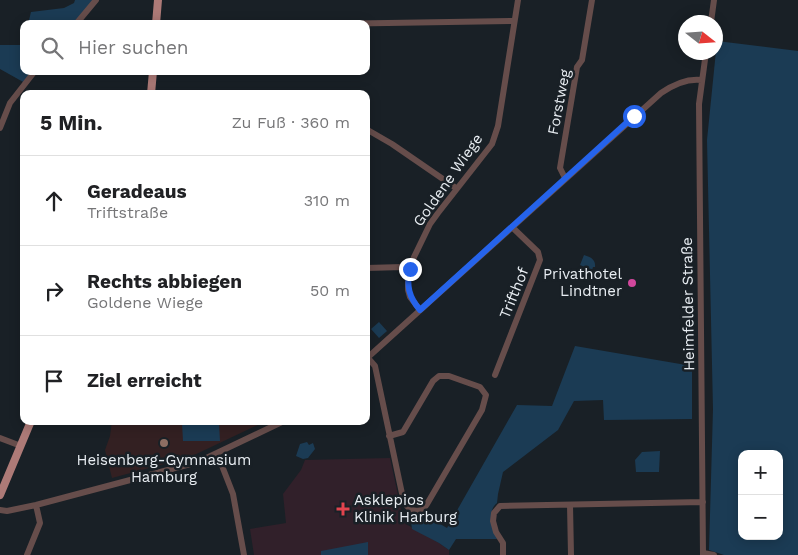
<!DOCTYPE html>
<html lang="de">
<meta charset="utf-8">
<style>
:root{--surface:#fff;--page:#f6f6f6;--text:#202124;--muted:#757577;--line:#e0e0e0}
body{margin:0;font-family:"Work Sans",sans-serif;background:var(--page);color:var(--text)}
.controls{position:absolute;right:15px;bottom:15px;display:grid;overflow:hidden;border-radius:10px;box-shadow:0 2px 12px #0003}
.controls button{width:45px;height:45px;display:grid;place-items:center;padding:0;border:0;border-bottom:1px solid var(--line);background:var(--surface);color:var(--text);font:25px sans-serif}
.compass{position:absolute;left:678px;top:15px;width:45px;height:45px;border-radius:50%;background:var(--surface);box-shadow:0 2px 12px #0003;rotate:107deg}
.stop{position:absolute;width:15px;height:15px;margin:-11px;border:4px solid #2563eb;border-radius:50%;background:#fff}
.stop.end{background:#2563eb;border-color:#fff;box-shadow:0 1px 5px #0008}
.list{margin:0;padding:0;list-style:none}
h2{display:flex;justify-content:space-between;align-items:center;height:65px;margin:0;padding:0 20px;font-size:21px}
h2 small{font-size:16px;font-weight:400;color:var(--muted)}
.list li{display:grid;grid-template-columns:32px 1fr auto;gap:15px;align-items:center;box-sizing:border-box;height:90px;padding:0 20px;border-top:1px solid var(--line)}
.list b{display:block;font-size:19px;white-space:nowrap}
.list p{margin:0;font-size:16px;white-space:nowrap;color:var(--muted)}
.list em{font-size:16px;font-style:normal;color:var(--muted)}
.icon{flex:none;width:28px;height:28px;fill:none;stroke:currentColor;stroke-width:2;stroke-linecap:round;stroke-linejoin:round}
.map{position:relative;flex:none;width:798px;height:555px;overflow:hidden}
.search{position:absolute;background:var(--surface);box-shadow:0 2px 12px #0003;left:20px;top:20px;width:350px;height:55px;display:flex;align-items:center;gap:12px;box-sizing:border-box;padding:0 18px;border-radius:10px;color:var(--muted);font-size:19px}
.panel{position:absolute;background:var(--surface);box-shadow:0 2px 12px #0003;left:20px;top:90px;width:350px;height:335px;border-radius:10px}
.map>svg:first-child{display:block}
.education{fill:#332022}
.medical{fill:#31202a}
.green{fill:#1b3b54;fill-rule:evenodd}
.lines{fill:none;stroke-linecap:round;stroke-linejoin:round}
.minor{stroke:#664d4b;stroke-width:6}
.major{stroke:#ad7a77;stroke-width:8}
.route{stroke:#2563eb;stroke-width:6}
.hotel-dot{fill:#d1479c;stroke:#192026;stroke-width:2}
.education-dot{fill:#8d6e63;stroke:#192026;stroke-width:2}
.health-dot{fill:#e0444e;stroke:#192026;stroke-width:2}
.labels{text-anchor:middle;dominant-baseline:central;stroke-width:5;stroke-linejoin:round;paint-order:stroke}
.street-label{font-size:15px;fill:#e8edf2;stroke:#192026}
.poi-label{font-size:15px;fill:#e8edf2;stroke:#192026;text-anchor:end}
</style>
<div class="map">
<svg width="798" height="555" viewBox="0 0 798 555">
<rect width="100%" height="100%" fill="#192026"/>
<path class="education" d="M112 421H266L190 457 112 478 105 450 110 436Z"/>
<path class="medical" d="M390 458 404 523 439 543 449 550V555H254L250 529 286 523 283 494 301 470 305 460Z"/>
<path class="green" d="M75 0H96L76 24H28L31 12 64 8 74 3Z
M24 37V71H35L25 83 0 69V45H21Z
M717 41 798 51V555H724L709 550 713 409 707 140ZM742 454H779V536H742Z
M584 255C590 257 596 259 595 267H593L592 270 580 265Z
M379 322 387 331 379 338 371 329Z
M575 346 692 366V419L604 420 603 400 574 401 558 430 503 472 498 494 497 503C486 512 494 527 497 539H456L449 550 439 543 412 529 410 513H421L447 528 517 405 552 406Z
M182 423H219L220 441H183Z
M307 442 309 445 313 443 315 449 308 458 303 459 296 456 300 444Z
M660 451 659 472H636L635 460 642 452Z
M368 542V555H321V551Z"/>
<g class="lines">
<path class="minor" d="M711 22 714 0
M76 24 96 0
M326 24 513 21
M0 128 10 103 35 71
M366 129 392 144 456 188
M565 178 560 168 577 67 582 60 592 0
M366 268 403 267 409 269
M420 310 410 297 408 290V275L414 257 430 224 438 213 492 144 498 126 518 0
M368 358 375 366 404 503 411 510C419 512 423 510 427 504L482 410 486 395 480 387 449 376H439L433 381 403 432 389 436
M366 359 661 93C674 84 687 78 702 80
M495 375 540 260 538 252 512 227
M0 438 21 446
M217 453 233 494 244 555
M570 505 571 555
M0 510 7 511 36 505 198 462 284 421
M703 553 714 555
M27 555 40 523 36 505
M503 555V543L496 532 493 521 494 513 500 506 703 502
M703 555 699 104 706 52"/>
<path class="major" d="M156 24 158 0
M151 94 153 71
M0 495 31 421"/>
</g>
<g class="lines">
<path class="route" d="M410 269C406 286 409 297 420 310L634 116"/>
</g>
<circle class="hotel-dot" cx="632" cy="283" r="5"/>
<circle class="education-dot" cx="164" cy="443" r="5"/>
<path class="health-dot" d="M340.5 501.5h5v5h5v5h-5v5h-5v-5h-5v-5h5z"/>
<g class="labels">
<g class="street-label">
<text transform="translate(559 102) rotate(-79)">Forstweg</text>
<text transform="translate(448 180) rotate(-55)">Goldene Wiege</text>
<text transform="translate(514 293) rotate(-68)">Trifthof</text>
<text transform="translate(688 304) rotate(-91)">Heimfelder Straße</text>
</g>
<g class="poi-label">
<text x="622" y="274">Privathotel<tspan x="622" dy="17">Lindtner</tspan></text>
<text x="164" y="460" text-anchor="middle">Heisenberg-Gymnasium<tspan x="164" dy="17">Hamburg</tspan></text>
<text x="354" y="500" text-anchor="start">Asklepios<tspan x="354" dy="17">Klinik Harburg</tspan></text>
</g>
</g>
</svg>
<div class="controls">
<button>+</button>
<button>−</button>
</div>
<svg class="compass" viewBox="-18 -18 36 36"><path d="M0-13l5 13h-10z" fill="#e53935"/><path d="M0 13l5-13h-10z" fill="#757577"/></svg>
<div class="stop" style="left:634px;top:116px"></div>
<div class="stop end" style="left:410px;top:269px"></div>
<div class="search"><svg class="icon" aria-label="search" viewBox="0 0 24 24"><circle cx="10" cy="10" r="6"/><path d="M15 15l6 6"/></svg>Hier suchen</div>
<section class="panel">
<h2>5 Min.<small>Zu Fuß · 360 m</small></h2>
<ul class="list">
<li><svg class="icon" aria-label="ahead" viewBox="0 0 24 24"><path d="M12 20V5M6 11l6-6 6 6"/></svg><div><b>Geradeaus</b><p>Triftstraße</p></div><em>310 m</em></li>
<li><svg class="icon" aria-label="right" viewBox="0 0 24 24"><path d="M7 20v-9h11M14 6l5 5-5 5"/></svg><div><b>Rechts abbiegen</b><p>Goldene Wiege</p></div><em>50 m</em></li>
<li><svg class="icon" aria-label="arrive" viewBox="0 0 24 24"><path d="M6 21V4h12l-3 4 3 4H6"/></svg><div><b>Ziel erreicht</b></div></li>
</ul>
</section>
</div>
